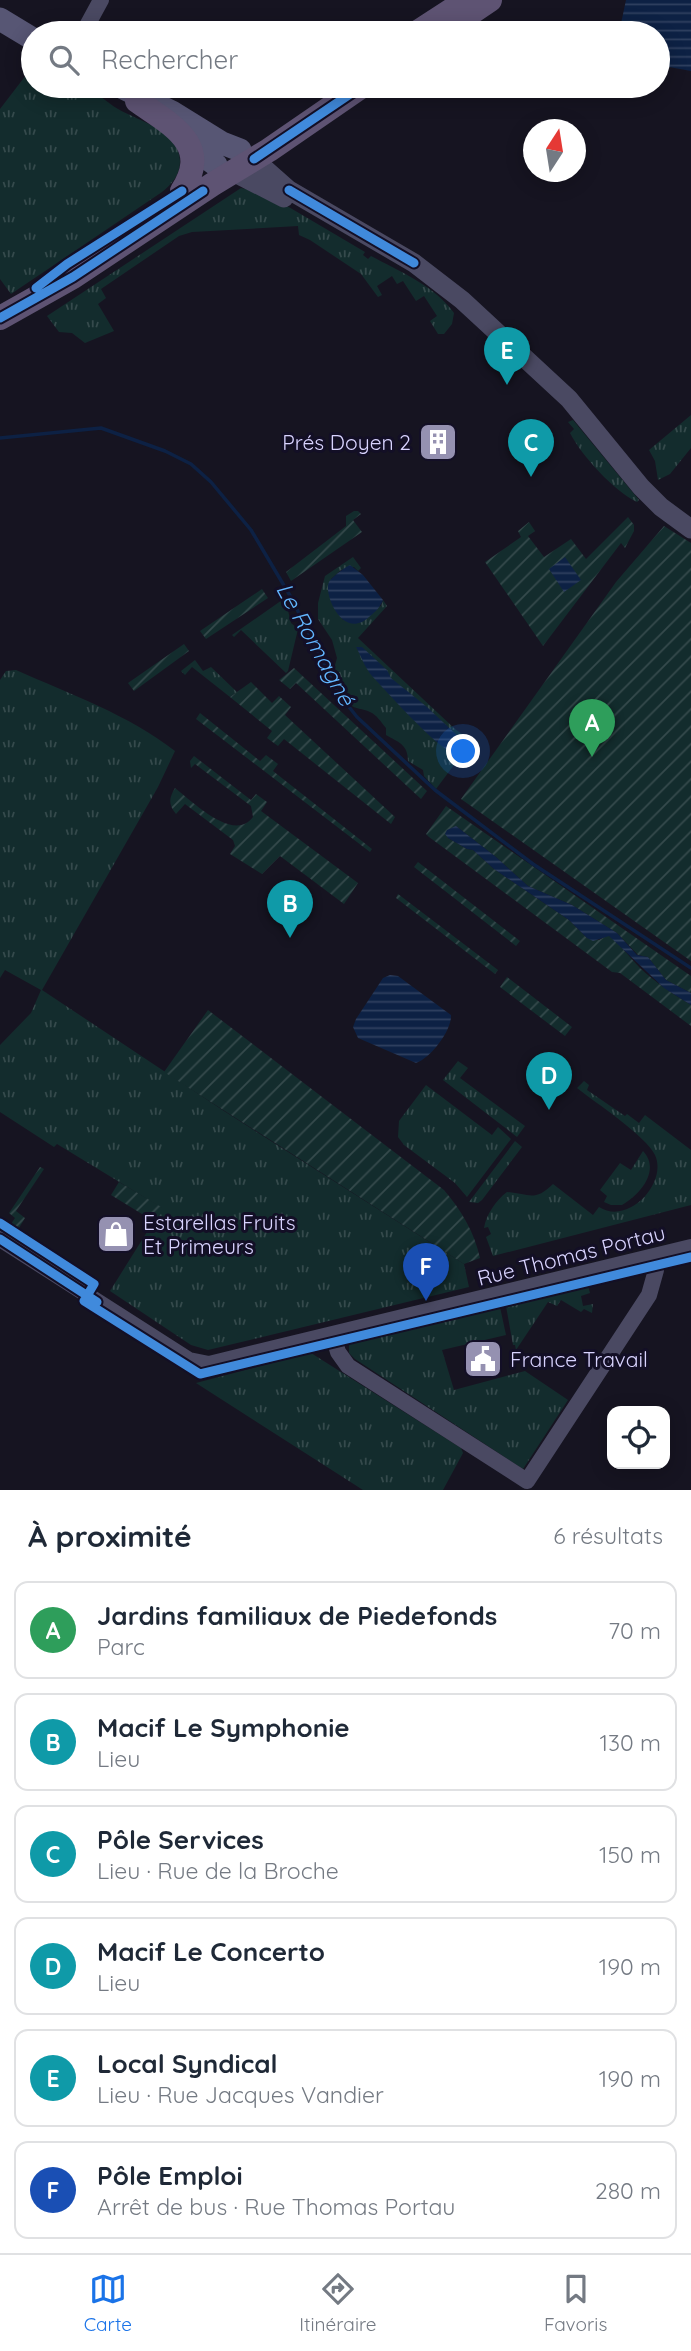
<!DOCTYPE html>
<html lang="fr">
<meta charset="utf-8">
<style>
:root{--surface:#fff;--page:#f6f6f7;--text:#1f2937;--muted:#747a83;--line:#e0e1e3;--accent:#1a73e8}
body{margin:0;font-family:Quicksand,sans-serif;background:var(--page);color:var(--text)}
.controls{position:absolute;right:21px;bottom:21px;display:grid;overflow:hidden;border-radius:14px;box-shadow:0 4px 18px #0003}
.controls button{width:63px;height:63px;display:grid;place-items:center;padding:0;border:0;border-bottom:2px solid var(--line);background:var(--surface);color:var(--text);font:35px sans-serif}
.compass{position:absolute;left:523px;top:119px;width:63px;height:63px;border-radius:50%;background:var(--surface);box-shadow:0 4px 18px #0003;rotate:12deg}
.you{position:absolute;left:464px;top:752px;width:24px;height:24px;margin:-18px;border:5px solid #fff;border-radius:50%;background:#1a73e8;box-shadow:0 0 0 10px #1a73e833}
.badge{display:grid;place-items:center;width:46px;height:46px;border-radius:50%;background:var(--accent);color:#fff;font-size:23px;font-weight:700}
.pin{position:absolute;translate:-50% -58px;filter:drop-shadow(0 2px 4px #0008)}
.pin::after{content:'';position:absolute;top:37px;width:24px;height:21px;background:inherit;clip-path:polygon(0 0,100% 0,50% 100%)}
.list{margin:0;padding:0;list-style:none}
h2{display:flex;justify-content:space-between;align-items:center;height:91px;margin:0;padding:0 28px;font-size:30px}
h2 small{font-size:23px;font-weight:400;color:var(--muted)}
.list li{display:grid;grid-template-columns:46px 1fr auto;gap:21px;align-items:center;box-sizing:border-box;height:98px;margin:0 14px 14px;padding:0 14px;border:2px solid var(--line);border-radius:14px}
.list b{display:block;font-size:26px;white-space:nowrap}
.list p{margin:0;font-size:23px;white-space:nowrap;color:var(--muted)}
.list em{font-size:23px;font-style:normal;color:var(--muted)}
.icon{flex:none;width:38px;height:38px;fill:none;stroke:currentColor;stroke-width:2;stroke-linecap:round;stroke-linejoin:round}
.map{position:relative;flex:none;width:691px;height:1490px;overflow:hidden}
.search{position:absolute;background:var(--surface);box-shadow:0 4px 18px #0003;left:21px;right:21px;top:21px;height:77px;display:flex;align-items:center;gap:18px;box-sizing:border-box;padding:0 24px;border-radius:38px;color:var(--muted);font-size:26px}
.sheet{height:763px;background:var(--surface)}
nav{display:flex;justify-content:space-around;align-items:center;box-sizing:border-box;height:98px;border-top:2px solid var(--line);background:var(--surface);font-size:19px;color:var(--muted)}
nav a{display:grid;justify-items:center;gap:4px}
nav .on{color:var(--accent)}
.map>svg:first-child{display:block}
.grass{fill:url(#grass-tufts)}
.garden{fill:url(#garden-furrows)}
.water{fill:url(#water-rules)}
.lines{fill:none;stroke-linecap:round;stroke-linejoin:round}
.stream{stroke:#0d2144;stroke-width:3.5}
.minor{stroke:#4a4962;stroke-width:16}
.tertiary{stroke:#4a4962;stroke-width:19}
.secondary{stroke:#575674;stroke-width:23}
.primary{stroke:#5e5373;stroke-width:24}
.cycleway-casing{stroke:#130f26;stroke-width:13}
.cycleway{stroke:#408adc;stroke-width:9}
.labels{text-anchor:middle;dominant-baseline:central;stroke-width:6;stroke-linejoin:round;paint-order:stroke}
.poi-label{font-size:21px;fill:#d9d4ff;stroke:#130f26;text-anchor:start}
.street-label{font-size:21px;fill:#d9d4ff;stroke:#130f26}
.water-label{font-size:23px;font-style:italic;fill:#62b6ff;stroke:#130f26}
</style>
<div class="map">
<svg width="691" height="1490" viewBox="0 0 691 1490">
<defs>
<pattern id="grass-tufts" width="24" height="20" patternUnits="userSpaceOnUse" patternTransform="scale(1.75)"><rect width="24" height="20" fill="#132c2d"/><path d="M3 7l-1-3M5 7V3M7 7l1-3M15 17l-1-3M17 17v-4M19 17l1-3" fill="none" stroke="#354a4c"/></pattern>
<pattern id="garden-furrows" width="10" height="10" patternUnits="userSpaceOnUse" patternTransform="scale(1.75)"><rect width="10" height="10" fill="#132c2d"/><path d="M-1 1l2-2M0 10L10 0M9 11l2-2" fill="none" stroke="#354a4c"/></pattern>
<pattern id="water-rules" width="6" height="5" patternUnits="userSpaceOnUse" patternTransform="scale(1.75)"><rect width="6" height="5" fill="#0d2144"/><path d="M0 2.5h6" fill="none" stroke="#304060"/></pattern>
</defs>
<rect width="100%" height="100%" fill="#161421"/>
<path class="grass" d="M33 66V86C46 86 70 83 82 86 95 90 106 102 118 109 141 122 179 131 180 161 180 175 172 184 162 192L11 294 0 279V109Z
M241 188 265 193 365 252 363 255 368 259 371 256C399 271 435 286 454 313L452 324 444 334H438L430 321 437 316 424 296 416 301 403 281 397 284 392 276 377 286 382 295 378 297 361 274 310 240 299 235 298 226 192 232 179 236 101 289 106 298 98 304 114 331 85 343 72 333 59 332 47 316Z
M691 415V448L670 474 658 480 655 461 649 450Z
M573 420 639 500 637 502C615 492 581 455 570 433L574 429 568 422Z
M353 557 361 568 358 571 354 567 341 570 331 579 339 612 343 620 381 606 383 600 387 606 358 638 455 729 472 741 436 789 424 776 423 770 408 761C408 744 398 742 386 735V728C381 722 377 715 370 712 363 708 355 710 350 704 343 696 341 679 334 669L337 658 332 640 318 619V603L325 576Z
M285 598 291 623 298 629 288 671 286 673 241 630 234 637 232 635Z
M195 660 203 671 211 667 237 692 230 697 192 667 185 675 181 671Z
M16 670C70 694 129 715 175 751L158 787 42 990 224 1111 464 1264 469 1287 208 1350 191 1345 110 1291 162 1208 57 1144 54 1147 0 1112V1045L31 1013 41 990 5 970 0 978V680L6 671Z
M458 1061 468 1068 460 1078 525 1126 517 1137 443 1080Z
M584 1081 589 1085 587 1090 625 1116 627 1114 639 1123 645 1115 691 1150V1205L493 1256 486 1237 491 1234 488 1227 484 1228C486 1215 496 1200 507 1192 529 1194 535 1202 553 1184L593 1215 599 1207C628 1226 668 1183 655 1155 646 1136 596 1103 577 1088Z
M426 1085 492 1135 498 1127 511 1139 467 1197 455 1183 404 1145 398 1137 399 1121Z
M515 1141 522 1147 482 1200 478 1203 469 1202Z
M643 1151C661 1170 640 1195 622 1205H611L604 1202 607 1196 600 1190 620 1163 631 1170Z
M588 1286 590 1293 581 1296 583 1306 593 1304 592 1313 584 1309 581 1312 561 1300 557 1306 548 1302 516 1350 515 1345H513L506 1306Z
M500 1307 506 1335 442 1350 454 1390 525 1371 568 1400 523 1469 355 1359 349 1353V1344Z
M311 1353 461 1448 463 1453 443 1490H363L196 1383Z"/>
<path class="garden" d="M354 511H358L361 514 353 520 362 532 291 581 286 572 346 526V516Z
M628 517 634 525V531L625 548 621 543 543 646 485 562 521 537 518 531 529 522 535 531 528 536 544 557 571 539 586 559Z
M664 526 691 543V961L461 799 616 582Z
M262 589 268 598 206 639 200 631Z
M184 644 189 651 134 691 128 683Z
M294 668 427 791 421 799 296 683 290 689 279 680Z
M251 682 272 703 279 696 291 707 285 715 395 817 391 824 284 739 278 746 267 738 272 731 230 697Z
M200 713 260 761 266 755 278 764 273 771 372 849 370 852 196 719Z
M194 756 251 800 256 794 267 802 261 811 358 883 344 904 280 856 262 874 230 854 235 846 233 840 185 804 176 814C168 804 169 798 175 788 193 802 234 843 253 817L251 806 195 764 191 768 190 761Z
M446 806 691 976V993L666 980 648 957 638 955 617 933 572 905 528 886 496 857 456 826 448 838 467 849 473 850 494 869 569 920 587 938 599 940 608 935C621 945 629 957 640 968 656 983 673 994 691 1005V1026L620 973 612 972 429 837 426 834Z
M418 862 520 941 516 946 414 867Z
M398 894 498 970 495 974 396 898Z
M507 977 572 1027 565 1036 500 987Z
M208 1010 444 1190C462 1211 474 1232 480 1258L464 1264 164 1072Z
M40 1167 44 1169 16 1211 25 1218 19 1228 39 1242 36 1244 9 1227 15 1218 9 1213Z
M119 1182 163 1208 155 1222 111 1195Z"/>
<path class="water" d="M626 0H691V71L658 65V33H619Z
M565 557 581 580 564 592 549 569Z
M350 565 363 575 383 600C380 608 375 612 369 617 343 641 323 594 329 582 331 578 345 567 350 565Z
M356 647H362L387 670 391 678 427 707 460 738V743L452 752C436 747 386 691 372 676 365 668 361 656 356 647Z
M456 826 496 857 528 886 572 905 617 933 637 955 648 957 666 980 691 993V1005L664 988 609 936 593 941 587 938 569 920 494 869 473 850 467 849 448 838 445 834 447 830Z
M390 975 398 976 451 1015C452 1030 431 1058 416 1063L358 1038 353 1027 356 1019 383 978Z"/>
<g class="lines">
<path class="stream" d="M0 438 101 428 165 451 191 464 211 482 251 530 292 599 338 693 357 717 435 790 533 864 691 968"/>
<path class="minor" d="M83 33 101 0
M0 1239 189 1360 209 1364 691 1247
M333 1335 338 1352 348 1366 527 1481 649 1295 656 1270 654 1256"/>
<path class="tertiary" d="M254 159 289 190 414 263 462 300 569 399 641 487 661 507 691 529
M233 172 284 198"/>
<path class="secondary" d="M0 19 33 39
M119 86 172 112 222 143 240 150
M187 129 204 156 216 165"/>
<path class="primary" d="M456 23 490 0
M416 33 467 0
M137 101C171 125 212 144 182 191
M0 318 73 277 213 184 269 150 362 86"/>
<defs>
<path id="cycleway" d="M254 159 362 86
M289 190 414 263
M36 288 67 264 182 191
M0 318 73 277 203 191
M0 1223 94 1284 84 1301 200 1374 691 1257
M0 1239 97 1302"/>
</defs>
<use href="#cycleway" class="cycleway-casing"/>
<use href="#cycleway" class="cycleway"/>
</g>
<defs>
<symbol id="building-square" viewBox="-11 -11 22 22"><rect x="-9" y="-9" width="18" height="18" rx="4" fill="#9591b1" stroke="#130f26"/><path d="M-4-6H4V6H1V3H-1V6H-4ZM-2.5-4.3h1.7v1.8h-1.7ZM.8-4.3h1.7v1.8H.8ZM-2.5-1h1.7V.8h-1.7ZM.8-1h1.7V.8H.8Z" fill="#fff"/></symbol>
<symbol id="shop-square" viewBox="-11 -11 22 22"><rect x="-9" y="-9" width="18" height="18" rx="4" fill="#9591b1" stroke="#130f26"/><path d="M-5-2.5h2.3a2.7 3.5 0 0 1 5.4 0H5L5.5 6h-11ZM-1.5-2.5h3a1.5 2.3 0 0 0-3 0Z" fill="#fff"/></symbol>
<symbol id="civic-square" viewBox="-11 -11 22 22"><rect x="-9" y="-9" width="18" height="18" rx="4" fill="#9591b1" stroke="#130f26"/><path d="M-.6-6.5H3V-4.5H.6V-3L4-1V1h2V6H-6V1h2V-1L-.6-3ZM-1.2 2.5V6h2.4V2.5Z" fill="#fff"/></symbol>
</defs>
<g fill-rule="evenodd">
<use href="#building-square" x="416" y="420" width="44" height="44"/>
<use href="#shop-square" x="94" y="1212" width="44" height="44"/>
<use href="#civic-square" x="461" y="1337" width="44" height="44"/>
</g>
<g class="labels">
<g class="poi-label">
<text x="411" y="442" text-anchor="end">Prés Doyen 2</text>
<text x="143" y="1222">Estarellas Fruits<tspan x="143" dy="24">Et Primeurs</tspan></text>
<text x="510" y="1359">France Travail</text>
</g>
<g class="street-label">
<text transform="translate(571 1255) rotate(-14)">Rue Thomas Portau</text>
</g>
<g class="water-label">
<text transform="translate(316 644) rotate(61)">Le Romagné</text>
</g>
</g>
</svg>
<div class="controls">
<button><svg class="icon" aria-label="locate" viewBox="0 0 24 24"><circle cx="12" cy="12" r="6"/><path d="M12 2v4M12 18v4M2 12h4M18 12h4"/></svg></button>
</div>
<svg class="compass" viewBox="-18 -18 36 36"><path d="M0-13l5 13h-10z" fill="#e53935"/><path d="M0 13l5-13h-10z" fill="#747a83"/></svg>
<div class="you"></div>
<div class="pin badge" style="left:592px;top:757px;background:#2e9e5b">A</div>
<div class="pin badge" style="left:290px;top:938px;background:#0f9aa8">B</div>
<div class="pin badge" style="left:531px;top:477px;background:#0f9aa8">C</div>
<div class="pin badge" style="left:549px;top:1110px;background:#0f9aa8">D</div>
<div class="pin badge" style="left:507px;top:385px;background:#0f9aa8">E</div>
<div class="pin badge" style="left:426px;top:1301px;background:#1a4fb4">F</div>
<div class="search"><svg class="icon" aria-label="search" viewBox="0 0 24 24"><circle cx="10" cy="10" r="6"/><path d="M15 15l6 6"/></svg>Rechercher</div>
</div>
<section class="sheet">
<h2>À proximité<small>6 résultats</small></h2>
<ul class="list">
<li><span class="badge" style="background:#2e9e5b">A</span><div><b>Jardins familiaux de Piedefonds</b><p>Parc</p></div><em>70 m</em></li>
<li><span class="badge" style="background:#0f9aa8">B</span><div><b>Macif Le Symphonie</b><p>Lieu</p></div><em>130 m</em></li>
<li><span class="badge" style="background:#0f9aa8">C</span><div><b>Pôle Services</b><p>Lieu · Rue de la Broche</p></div><em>150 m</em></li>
<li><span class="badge" style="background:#0f9aa8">D</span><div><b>Macif Le Concerto</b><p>Lieu</p></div><em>190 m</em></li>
<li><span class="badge" style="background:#0f9aa8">E</span><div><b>Local Syndical</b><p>Lieu · Rue Jacques Vandier</p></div><em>190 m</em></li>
<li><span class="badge" style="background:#1a4fb4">F</span><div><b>Pôle Emploi</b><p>Arrêt de bus · Rue Thomas Portau</p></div><em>280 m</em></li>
</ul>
</section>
<nav>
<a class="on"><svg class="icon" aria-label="map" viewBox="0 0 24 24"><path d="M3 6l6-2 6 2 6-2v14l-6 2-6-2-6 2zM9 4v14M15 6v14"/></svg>Carte</a>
<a><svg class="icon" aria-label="directions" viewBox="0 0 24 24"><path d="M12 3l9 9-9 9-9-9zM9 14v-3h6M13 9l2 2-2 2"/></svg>Itinéraire</a>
<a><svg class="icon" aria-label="saved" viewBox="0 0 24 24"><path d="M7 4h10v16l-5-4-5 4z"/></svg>Favoris</a>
</nav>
